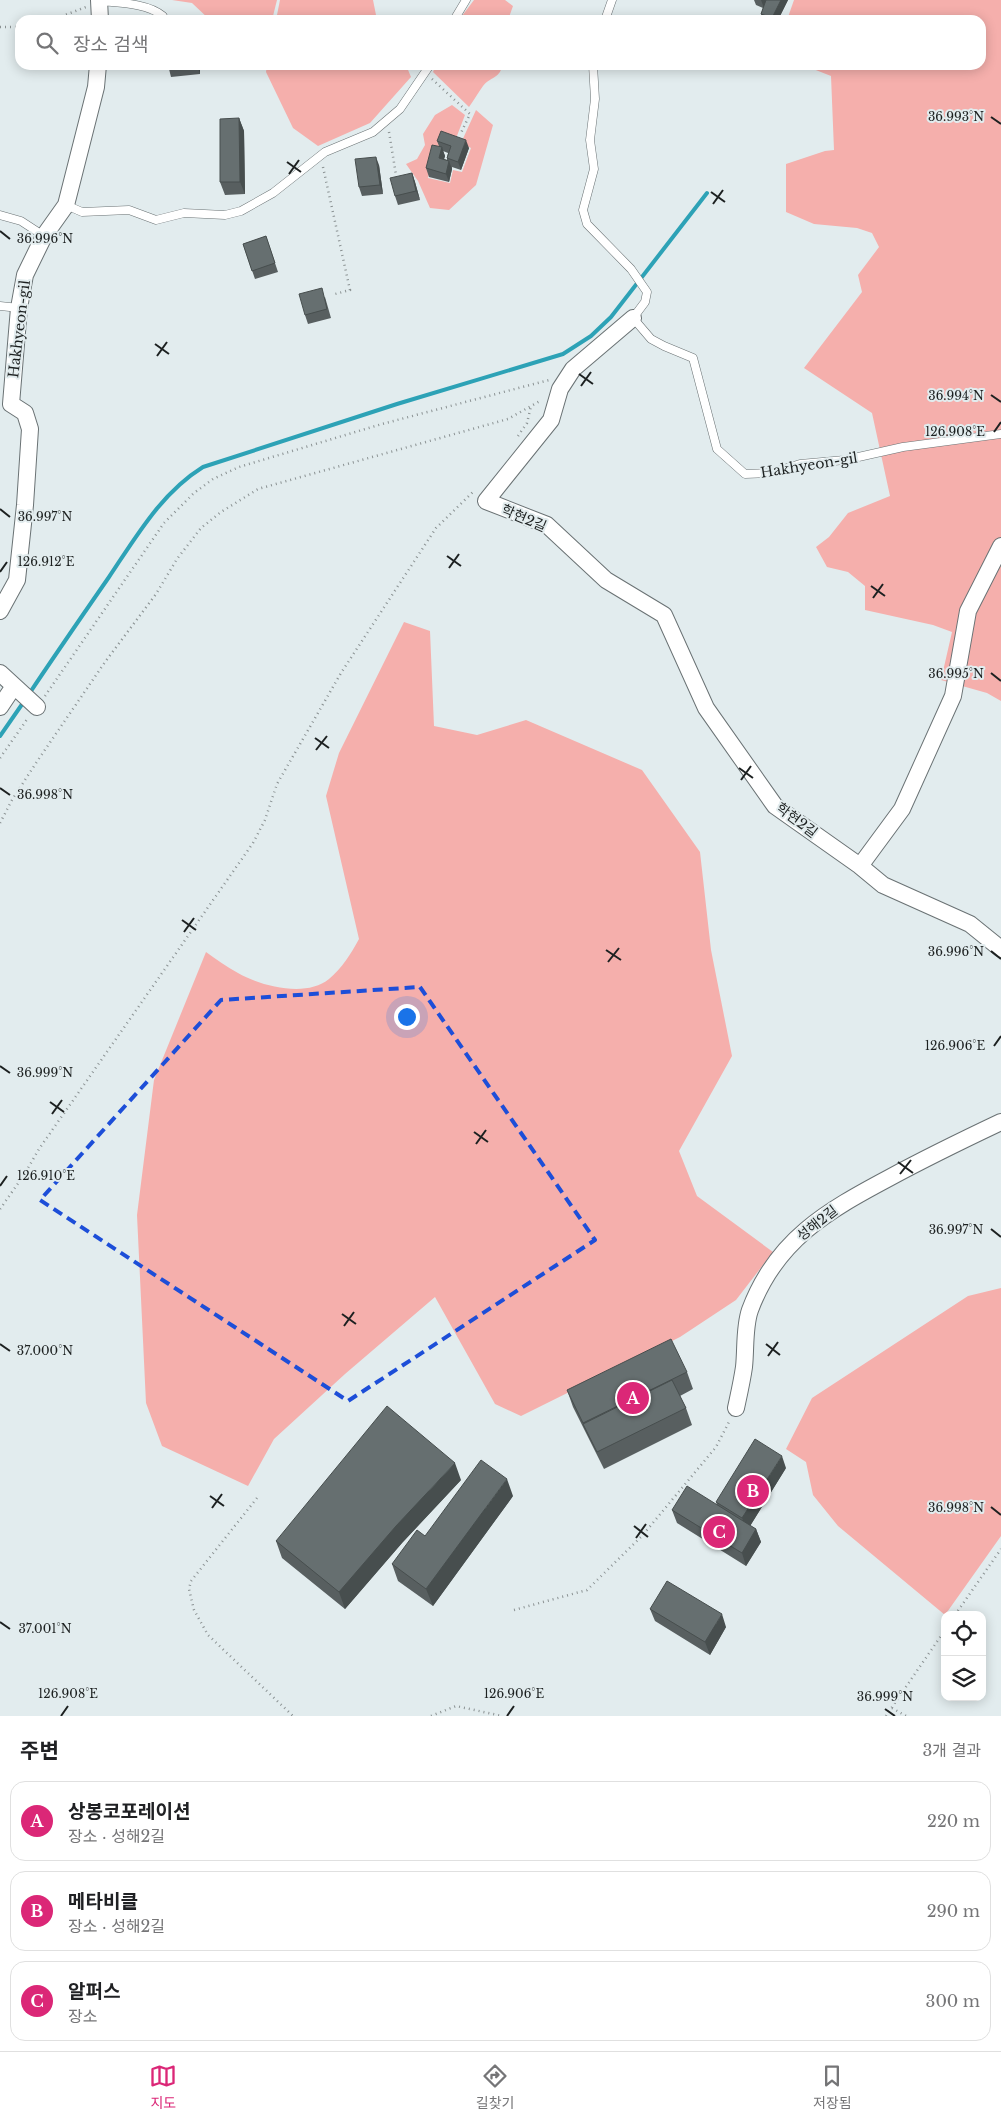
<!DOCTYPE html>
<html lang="ko">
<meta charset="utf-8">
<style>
:root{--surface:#fff;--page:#f6f6f6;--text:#202124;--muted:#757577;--line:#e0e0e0;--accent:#db2777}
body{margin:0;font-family:"Libre Baskerville","Noto Sans KR",serif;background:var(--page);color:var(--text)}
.controls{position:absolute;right:15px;bottom:15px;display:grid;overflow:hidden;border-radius:10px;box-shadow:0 2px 12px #0003}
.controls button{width:45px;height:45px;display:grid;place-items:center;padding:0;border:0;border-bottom:1px solid var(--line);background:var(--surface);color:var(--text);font:25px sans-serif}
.you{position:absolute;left:406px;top:1016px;width:18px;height:18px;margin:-12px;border:4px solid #fff;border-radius:50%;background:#1a73e8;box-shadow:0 0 0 8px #1a73e833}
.badge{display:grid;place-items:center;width:32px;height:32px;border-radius:50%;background:var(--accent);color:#fff;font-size:16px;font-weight:700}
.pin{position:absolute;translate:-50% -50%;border:2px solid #fff;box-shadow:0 1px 5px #0006}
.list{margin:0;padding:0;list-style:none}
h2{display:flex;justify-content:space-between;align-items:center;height:65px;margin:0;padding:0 20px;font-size:21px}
h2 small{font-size:16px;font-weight:400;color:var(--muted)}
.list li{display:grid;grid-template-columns:32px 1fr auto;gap:15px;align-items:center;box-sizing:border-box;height:80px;margin:0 10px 10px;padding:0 10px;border:1px solid var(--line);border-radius:15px}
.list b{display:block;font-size:19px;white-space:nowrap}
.list p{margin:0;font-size:16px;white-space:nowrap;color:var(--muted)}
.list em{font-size:16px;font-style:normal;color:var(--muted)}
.icon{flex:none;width:28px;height:28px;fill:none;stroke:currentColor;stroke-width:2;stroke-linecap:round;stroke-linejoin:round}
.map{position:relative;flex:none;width:1001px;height:1716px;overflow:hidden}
.search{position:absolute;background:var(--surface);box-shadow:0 2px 12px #0003;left:15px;right:15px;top:15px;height:55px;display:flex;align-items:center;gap:12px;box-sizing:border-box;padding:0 18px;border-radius:15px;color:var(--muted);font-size:19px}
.sheet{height:335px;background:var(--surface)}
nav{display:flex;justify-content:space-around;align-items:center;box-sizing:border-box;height:70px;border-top:1px solid var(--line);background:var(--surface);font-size:14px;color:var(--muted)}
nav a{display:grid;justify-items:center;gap:2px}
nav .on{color:var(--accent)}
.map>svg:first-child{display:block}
.green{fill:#f5afac}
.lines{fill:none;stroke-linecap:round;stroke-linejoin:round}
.stream{stroke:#2da2b6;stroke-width:4}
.service-casing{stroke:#6a7274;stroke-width:9}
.minor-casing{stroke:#6a7274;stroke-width:18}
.path{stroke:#8b9293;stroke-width:2.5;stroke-dasharray:1 4;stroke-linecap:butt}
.service{stroke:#fff;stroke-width:8}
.minor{stroke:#fff;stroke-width:16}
.wall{fill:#585f60;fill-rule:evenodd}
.shaded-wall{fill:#474e4e}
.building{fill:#666f70;stroke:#474e4e}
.marked{fill:none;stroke:#1d4ed8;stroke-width:4;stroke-dasharray:10 6;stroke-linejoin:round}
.ticks{fill:none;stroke:#1d2121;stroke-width:2}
.labels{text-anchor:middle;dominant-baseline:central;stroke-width:4;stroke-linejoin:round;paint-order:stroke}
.street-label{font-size:14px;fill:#1d2121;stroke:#e2ecee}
.ticks-label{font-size:12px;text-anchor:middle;fill:#1d2121;stroke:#e2ecee;stroke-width:4;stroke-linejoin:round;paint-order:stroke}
</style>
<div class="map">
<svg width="1001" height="1716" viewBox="0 0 1001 1716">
<rect width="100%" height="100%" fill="#e2ecee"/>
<path class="green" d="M172 0H277L272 20H210L192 3Z
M280 0H373L377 20H276Z
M474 0H505L513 6 508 20H459Z
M794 0H1001V701L987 693 941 680 952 632 933 625 865 610V586L848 572 827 567 816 547 829 537 848 513 890 496 872 413 804 368 862 292 858 275 879 247 872 233 857 228 814 224 786 212V164L825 151 834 150 831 76 803 65H981V20H787Z
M267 65H406L411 77 370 123 318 146 293 128 266 72Z
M436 65H502C501 78 490 77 483 86 478 93 474 100 469 107L433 72Z
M452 105 465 115 455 141 434 152 428 178 450 183 453 170 462 172 471 148 461 143 476 110 493 125 476 185 449 210 430 208 418 181 406 164 417 159 425 145 423 134 435 115Z
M404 622 430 631 434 726 477 735 526 720 642 770 700 852 711 950 732 1056 679 1151 697 1196 773 1252 736 1300 680 1337 521 1416 495 1404 435 1297 345 1374 274 1439 248 1486 162 1446 146 1403 137 1215 154 1080 206 952C216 959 227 967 238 973 261 986 306 998 329 979 342 968 351 954 359 939L326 796 339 753Z
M1001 1288V1536L945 1615 838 1526 813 1495 806 1462 786 1449 812 1398 968 1296Z"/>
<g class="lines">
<path class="stream" d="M29 694C55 655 82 616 109 577 136 537 161 493 203 467L397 404 563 354 591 336 611 317 707 193
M0 736 25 700"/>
<defs>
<path id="service" d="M99 1C119 3 147 3 163 16V20
M454 20 466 0
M605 20 612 0
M593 65 595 99 590 140 594 169 583 210 587 224 631 269 647 292 645 302 633 318 651 339 664 346 693 358 717 449 745 474 771 473 800 464 845 460 903 447 1001 434
M66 205 82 212 129 210 156 220 184 213 225 215 241 211 273 193 325 152 373 132 400 109 430 65
M0 215 21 221 44 236
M0 306 19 308"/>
<path id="minor" d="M99 0 100 20
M633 318 573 369 560 389 551 420 486 501 547 525 606 580 664 615 706 708 775 806 860 866 883 885 970 924 1001 949
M0 611 17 580 25 505 30 429 25 413 11 404 19 308 25 275 44 236 66 205 96 87 98 65
M0 673 37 707
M0 707 14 686
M860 866 902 809 953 696 968 611 1001 546
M736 1408C739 1394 742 1381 744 1367 746 1349 744 1327 750 1310 776 1240 827 1211 889 1178 926 1158 963 1140 1001 1122"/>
</defs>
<use href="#service" class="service-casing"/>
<use href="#minor" class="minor-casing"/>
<path class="path" d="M52 20 86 7
M0 27H20
M432 79 470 114 460 135
M389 132 396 175
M323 167 350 290 335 294
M518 436 527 423 531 406
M45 696 164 523 194 493 213 479 239 467 382 424 549 380
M0 758 28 718
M0 823 12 800 36 763 105 662 156 594 177 559 201 528 221 512 258 489 508 419 540 401
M0 1209 24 1175 39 1149 253 843 265 820 277 784 341 673 436 528 474 491
M257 1498 191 1581 189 1589 194 1610 208 1635 293 1716
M514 1610 587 1590 642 1536 716 1447 730 1420
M955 1615 1001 1549
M892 1708 906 1716
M431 1716 456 1706 502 1716
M886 1716 945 1630"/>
<use href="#service" class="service"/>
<use href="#minor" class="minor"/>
</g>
<path class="wall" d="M754 0H788L778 20H763L761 14 763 8 756 5Z
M168 65H200V74L171 77Z
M769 65H782L779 70Z
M239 118 244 131 245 194 225 195 220 182Z
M437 141 469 148 461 170 452 167V169L449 182 429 177 426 168 439 146ZM443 151 448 153 447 158V160L444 159 445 156Z
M379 165 383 194 362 196 359 187Z
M412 173 415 182 420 200 398 205 395 196Z
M266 236 278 272 255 279 243 244Z
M325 297 331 318 308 324 305 315Z
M687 1372 693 1389 680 1396 686 1408 692 1425 604 1469 573 1407 567 1390Z
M786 1468 750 1526 756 1529 761 1542 746 1566 677 1523 672 1510 717 1505 716 1502Z
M461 1480 402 1543 345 1609 282 1558 276 1541Z
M513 1496 433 1606 398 1581 392 1564 425 1536Z
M650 1609 726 1627 710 1655 655 1621Z"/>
<path class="shaded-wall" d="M761 0H767L764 8Z
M781 0H788L778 20H773L772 18Z
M197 65H200V74Z
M778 65H782L779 70Z
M239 118 244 131 245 194 240 182Z
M466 140 469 148 461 170 458 162Z
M442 147 445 156 442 166 439 158Z
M376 157 379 165 383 194 380 185Z
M449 161 452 169 449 182 446 174Z
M412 173 415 182 420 200 416 191Z
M782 1456 786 1468 747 1531 742 1518Z
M455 1463 461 1480 402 1543 345 1609 339 1592 396 1526Z
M507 1479 513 1496 433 1606 426 1589Z
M756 1529 761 1542 746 1566 742 1553Z
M722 1614 726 1627 710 1655 705 1642Z"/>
<path class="building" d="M766 0H781L772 18 761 14Z
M168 65H197L168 68Z
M239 118 240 182H220V119Z
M441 131 466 140 458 162 447 158 451 146 437 141Z
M432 145 442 147 439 158 449 161 446 174 426 168Z
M376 157 380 185 359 187 355 159Z
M412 173 416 191 395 196 390 178Z
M266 236 275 263 252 271 243 244Z
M322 288 327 309 305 315 299 294Z
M671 1339 687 1372 583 1423 567 1390Z
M672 1380 686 1408 597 1452 583 1424Z
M387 1406 455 1463 396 1526 339 1592 276 1541Z
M755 1439 782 1456 742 1518 716 1502Z
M481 1460 507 1479 426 1589 392 1564 417 1530 425 1536Z
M687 1486 756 1529 742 1553 672 1510Z
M667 1581 722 1614 705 1642 650 1609Z"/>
<path class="marked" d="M420 987 595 1240 348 1401 40 1200 221 1000Z"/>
<path class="ticks" d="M991 117 1001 124M287 162 301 172M289 174 299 160M711 192 725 202M713 204 723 190M0 231 10 239M155 344 169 354M157 356 167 342M579 374 593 384M581 386 591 372M991 395 1001 402M994 432 1001 422M0 509 10 517M447 556 461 566M449 568 459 554M0 572 7 562M871 586 885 596M873 598 883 584M991 673 1001 681M315 738 329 748M316 750 327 736M739 768 753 778M741 780 751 766M0 788 10 795M182 920 196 930M184 932 194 918M606 950 621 960M991 951 1001 959M608 962 619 948M994 1046 1001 1036M0 1066 10 1073M50 1102 64 1112M52 1114 62 1100M474 1132 488 1142M476 1144 486 1130M898 1162 913 1173M900 1174 911 1160M0 1186 7 1176M991 1229 1001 1237M342 1314 356 1324M344 1326 354 1312M0 1344 10 1351M766 1344 780 1355M768 1356 778 1342M210 1496 224 1506M991 1507 1001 1515M212 1508 222 1494M634 1526 648 1537M636 1538 646 1524M0 1622 10 1629M885 1709 895 1716M61 1716 68 1706M507 1716 514 1706"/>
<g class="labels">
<g class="street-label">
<text transform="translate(19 329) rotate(-83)">Hakhyeon-gil</text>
<text transform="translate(809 465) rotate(-9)">Hakhyeon-gil</text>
<text transform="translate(524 518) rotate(23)">학현2길</text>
<text transform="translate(797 820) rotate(37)">학현2길</text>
<text transform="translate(817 1223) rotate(-38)">성해2길</text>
</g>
</g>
<g class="ticks-label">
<text x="956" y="121">36.993°N</text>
<text x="45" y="243">36.996°N</text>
<text x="956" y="400">36.994°N</text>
<text x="955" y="436">126.908°E</text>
<text x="45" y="521">36.997°N</text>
<text x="46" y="566">126.912°E</text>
<text x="956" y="678">36.995°N</text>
<text x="45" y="799">36.998°N</text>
<text x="956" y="956">36.996°N</text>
<text x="955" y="1050">126.906°E</text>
<text x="45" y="1077">36.999°N</text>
<text x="46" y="1180">126.910°E</text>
<text x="956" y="1234">36.997°N</text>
<text x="45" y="1355">37.000°N</text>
<text x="956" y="1512">36.998°N</text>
<text x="45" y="1633">37.001°N</text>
<text x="68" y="1698">126.908°E</text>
<text x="514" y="1698">126.906°E</text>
<text x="885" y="1701">36.999°N</text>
</g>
</svg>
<div class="controls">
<button><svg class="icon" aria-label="locate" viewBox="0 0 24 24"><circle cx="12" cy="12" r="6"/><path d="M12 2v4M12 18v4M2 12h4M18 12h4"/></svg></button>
<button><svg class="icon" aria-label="layers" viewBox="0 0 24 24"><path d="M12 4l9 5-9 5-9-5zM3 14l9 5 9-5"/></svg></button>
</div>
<div class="you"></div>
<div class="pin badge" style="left:633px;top:1398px">A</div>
<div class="pin badge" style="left:753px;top:1491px">B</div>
<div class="pin badge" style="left:719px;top:1532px">C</div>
<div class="search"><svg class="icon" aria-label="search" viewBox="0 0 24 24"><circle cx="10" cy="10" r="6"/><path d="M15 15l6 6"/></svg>장소 검색</div>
</div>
<section class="sheet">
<h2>주변<small>3개 결과</small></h2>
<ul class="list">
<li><span class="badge">A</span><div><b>상봉코포레이션</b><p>장소 · 성해2길</p></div><em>220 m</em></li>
<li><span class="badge">B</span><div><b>메타비클</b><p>장소 · 성해2길</p></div><em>290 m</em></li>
<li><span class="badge">C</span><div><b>알퍼스</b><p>장소</p></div><em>300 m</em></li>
</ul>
</section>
<nav>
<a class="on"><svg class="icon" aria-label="map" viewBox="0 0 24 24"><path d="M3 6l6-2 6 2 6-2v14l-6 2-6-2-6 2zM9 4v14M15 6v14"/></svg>지도</a>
<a><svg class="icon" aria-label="directions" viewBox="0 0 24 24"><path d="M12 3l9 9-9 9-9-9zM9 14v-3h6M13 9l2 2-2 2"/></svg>길찾기</a>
<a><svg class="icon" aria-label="saved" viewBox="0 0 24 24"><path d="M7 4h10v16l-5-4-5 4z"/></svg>저장됨</a>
</nav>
